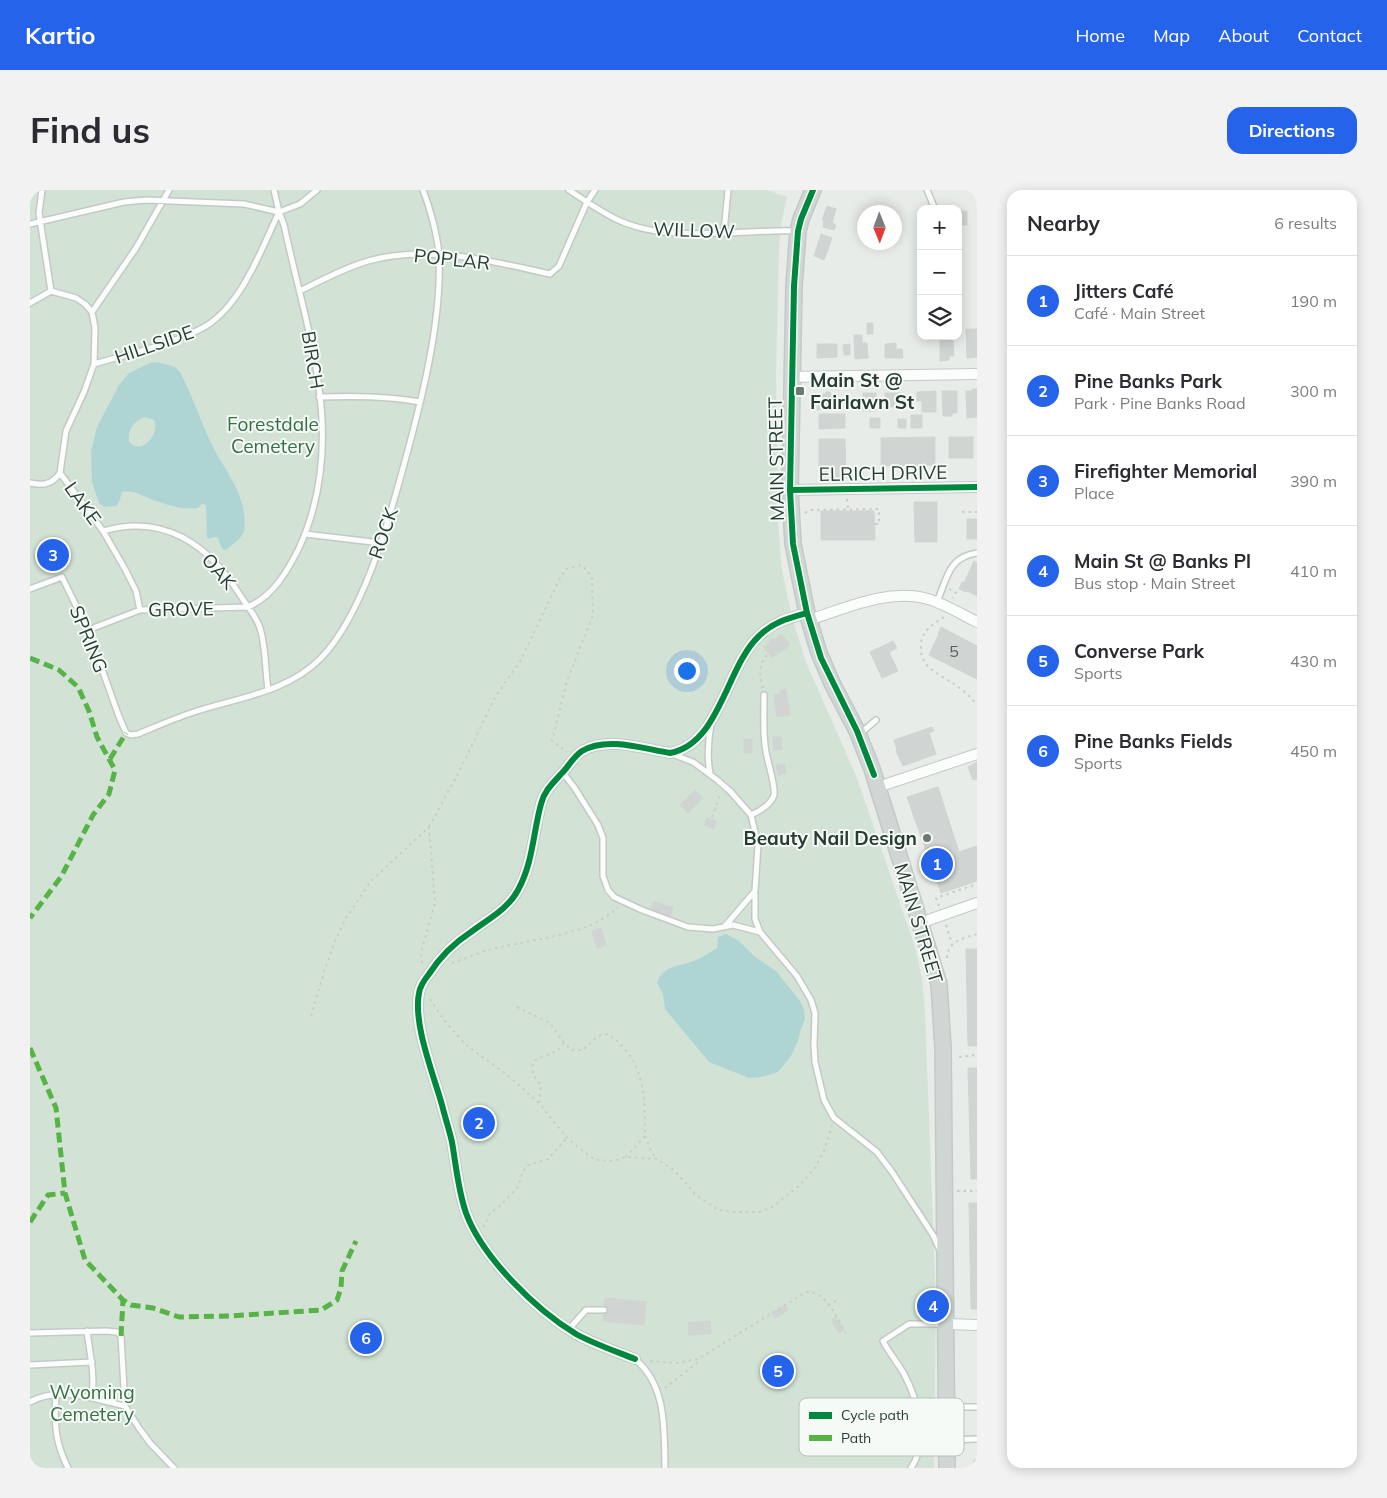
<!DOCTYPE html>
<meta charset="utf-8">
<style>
:root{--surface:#fff;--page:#f2f2f3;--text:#2b2b33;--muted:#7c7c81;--line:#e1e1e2;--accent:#2563eb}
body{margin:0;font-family:Mulish,sans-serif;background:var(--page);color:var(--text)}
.controls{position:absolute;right:15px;top:15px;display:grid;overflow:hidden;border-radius:10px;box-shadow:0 2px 12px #0003}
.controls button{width:45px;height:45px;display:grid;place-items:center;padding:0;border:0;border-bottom:1px solid var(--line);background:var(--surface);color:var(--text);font:25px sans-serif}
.compass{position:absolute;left:827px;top:15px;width:45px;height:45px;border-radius:50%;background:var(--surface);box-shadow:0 2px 12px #0003;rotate:179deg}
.you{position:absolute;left:656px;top:480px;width:18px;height:18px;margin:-12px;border:4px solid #fff;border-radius:50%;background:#1a73e8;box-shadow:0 0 0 8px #1a73e833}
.badge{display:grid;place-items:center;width:32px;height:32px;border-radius:50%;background:var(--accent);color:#fff;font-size:16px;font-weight:700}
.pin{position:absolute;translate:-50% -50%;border:2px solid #fff;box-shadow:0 1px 5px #0006}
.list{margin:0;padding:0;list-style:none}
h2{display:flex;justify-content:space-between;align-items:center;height:65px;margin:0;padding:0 20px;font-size:21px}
h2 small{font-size:16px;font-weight:400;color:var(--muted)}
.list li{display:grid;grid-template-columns:32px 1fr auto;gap:15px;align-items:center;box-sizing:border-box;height:90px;padding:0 20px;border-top:1px solid var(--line)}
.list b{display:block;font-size:19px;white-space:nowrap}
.list p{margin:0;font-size:16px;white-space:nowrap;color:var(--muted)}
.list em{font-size:16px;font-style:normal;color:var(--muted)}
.icon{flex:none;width:28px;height:28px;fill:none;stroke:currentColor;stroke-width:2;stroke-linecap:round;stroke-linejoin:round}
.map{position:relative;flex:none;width:947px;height:1278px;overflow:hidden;border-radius:15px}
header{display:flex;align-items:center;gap:30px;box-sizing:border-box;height:70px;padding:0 25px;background:var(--accent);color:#fff}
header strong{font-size:24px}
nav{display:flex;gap:28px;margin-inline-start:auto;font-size:18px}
.intro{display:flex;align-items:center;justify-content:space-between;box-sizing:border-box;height:120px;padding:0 30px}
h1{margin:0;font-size:35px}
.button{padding:12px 22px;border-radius:15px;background:var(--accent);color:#fff;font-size:18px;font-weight:700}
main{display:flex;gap:30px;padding:0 30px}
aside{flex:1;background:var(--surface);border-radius:15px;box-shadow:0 2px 12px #0003}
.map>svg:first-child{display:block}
.green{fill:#d2e3d5}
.water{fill:#aed5d3;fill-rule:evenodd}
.building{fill:#d0d4d2;stroke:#d0d5d2}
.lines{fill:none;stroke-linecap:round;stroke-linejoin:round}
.service-casing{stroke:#c4c9c6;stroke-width:8}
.minor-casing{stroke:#c4c9c6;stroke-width:12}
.primary-casing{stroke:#c3cac6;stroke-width:18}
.path{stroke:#c7cdc9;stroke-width:2;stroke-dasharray:2.5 4;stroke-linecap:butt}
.service{stroke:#fbfcfc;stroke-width:5}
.minor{stroke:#fbfcfc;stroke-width:10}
.primary{stroke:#d0d6d3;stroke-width:15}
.quiet{stroke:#56b346;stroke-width:5;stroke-dasharray:10 5;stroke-linecap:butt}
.cycleway-casing{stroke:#f6faf7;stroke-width:9}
.cycleway{stroke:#00873e;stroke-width:6}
.poi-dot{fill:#6a7a73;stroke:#f6faf7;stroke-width:2}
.labels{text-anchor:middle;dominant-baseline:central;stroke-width:4;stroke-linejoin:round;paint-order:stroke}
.number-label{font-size:16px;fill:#52645c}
.street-label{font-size:19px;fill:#273d33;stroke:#f6faf7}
.poi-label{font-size:19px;font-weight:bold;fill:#273d33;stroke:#f6faf7;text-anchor:start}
.park-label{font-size:19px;fill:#356f42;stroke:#f6faf7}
.key{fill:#f6faf7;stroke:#b8c1bc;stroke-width:1}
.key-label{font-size:14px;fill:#273d33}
</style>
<header>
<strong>Kartio</strong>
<nav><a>Home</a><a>Map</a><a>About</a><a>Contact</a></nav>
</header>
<div class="intro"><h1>Find us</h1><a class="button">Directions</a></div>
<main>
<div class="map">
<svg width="947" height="1278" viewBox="0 0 947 1278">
<rect width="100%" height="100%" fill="#e7ece9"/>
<path class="green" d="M0 0H737L757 7 751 34 749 60 746 182 748 332 752 380 762 428 776 472 827 588 886 760 892 789 895 821 906 1111 904 1278H0Z"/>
<path class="water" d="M128 172 145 177 150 182C162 205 170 229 181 253 195 282 219 306 214 341 212 349 202 354 196 360L192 359 188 348 185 347 178 349 177 348 176 315 172 314 168 318C153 320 137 315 123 310 113 306 103 300 92 302L89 312 86 316 75 317 69 313 62 292 61 261 67 237 89 195 99 183 120 173ZM115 227 124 230C131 244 110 267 99 251 97 239 105 230 115 227Z
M696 744 709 751 724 766 746 781 770 811 774 820 775 829 770 842 768 851 761 866 748 882 732 887 719 888 679 872 635 819 633 804 627 793C633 774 651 777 666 770 673 767 680 762 687 758L688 747Z"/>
<path class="building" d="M797 16 806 19 802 33 806 35 804 40 793 37 794 31 792 30Z
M928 21H937V35H928Z
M791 44 802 48 794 70 784 66Z
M837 133H843V144H837Z
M936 139H947V167L937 168Z
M824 145H832V153H837L838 168 825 169Z
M923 149 924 166H919V170L910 171V150Z
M866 153V159H872L873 168H855V154Z
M787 154H807V167L787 168Z
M820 154V165H814L813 155Z
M942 199H947V227L937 228 936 201H942Z
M906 201V222H892V211H887V202Z
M912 201H927V223H922V226H913Z
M796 202H800V204H808V212H805V217L787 220 788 204H796Z
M833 203H846V221H833Z
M855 203H872V210H869V217H855Z
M789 224H815V238L789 239Z
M881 225H892V238H881Z
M840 228H850V238H840Z
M868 229H876V238H868Z
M905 247V275L851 276V248Z
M919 247H943V268H919Z
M789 249H815L816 288H789Z
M884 312H907V352H885Z
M791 321H844L845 350H791Z
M937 329H947V349H937Z
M944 371 947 373V406L937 401 936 402 929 399 932 392 934 393Z
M911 437 947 456V489L899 465 909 444H908Z
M752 444 760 455 742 468 734 457 740 453 741 449H745Z
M863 451 867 458 859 462 868 481 852 488 840 462Z
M756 499 760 525 747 527 744 505 750 504V500Z
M902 537 904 541 899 543 906 564 873 576 866 561 867 560 864 550Z
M743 547H751L752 560H744Z
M714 549H722V563H714Z
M947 572V589L943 590 938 577Z
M754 574 756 583 748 585 746 575Z
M908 597 929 662 947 656V691L911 703 877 607Z
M665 600 673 608 658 623 650 615Z
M677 628 686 631 684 639 675 635Z
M624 711 643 718 639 728 620 721Z
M571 738 576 755 567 758 562 741Z
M936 759H947V856H938Z
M938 878H947V989H941Z
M939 1013H947V1119H941Z
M575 1108 616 1112 614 1135 573 1131Z
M755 1115 758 1120 745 1128 742 1123Z
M805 1127 814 1140 809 1143 801 1130Z
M680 1131 681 1144 659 1145 658 1133Z"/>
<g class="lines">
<defs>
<path id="service" d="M12 0 9 23 21 101
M539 0C555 11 571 22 588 30 640 54 710 39 765 41
M897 0 905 19
M249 22 270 14 287 0
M0 34 94 12 116 10 214 14 249 22
M694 42 698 0
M21 101 46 108 55 114 62 122 65 138 64 174 54 202 36 241 30 283 73 341 95 379 106 401 110 420
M270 101C292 90 314 78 338 71 396 54 462 71 520 84L529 76 557 12 565 0
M0 113 21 101
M62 122 106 58 139 0
M64 174C98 164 145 154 176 136 212 114 232 58 249 22
M289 207C324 206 356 206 390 212
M0 293C14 296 22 294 30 283
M73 341C134 323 179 355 210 405 217 416 226 426 230 438 236 457 235 479 238 499
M275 344 351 353
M0 399 32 387 58 440 88 524 96 543 101 545 108 544C125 537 143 529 161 523 205 508 257 503 291 468 334 423 359 330 375 271 392 209 412 130 409 66 408 47 400 18 393 0
M907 412C917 389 918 367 947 363
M58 440 110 420 218 417C243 406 257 382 269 358 319 249 277 144 254 35L249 22 244 0
M831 543 846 530
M642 564 663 572 686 589 700 601 721 625 728 655 725 701 695 736
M533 583 544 597 568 635 573 648V686L578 700 584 707 612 720 658 737 683 739 703 735 730 742 767 786 781 810 785 823 784 855 785 872 794 910 804 928 847 962 862 982 903 1045 910 1060
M680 584C677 567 678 551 681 534
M721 625C730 621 741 615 744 605 746 595 736 569 735 555 733 539 734 522 734 505
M725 704V729L730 742
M539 1139 556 1120H574
M57 1141C60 1164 65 1185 62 1207
M0 1143 76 1141 87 1142 91 1146 95 1216 109 1238 120 1253 144 1278
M605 1169C637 1196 634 1239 635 1278
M0 1175 62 1172
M26 1205C24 1234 25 1252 38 1278
M0 1212C29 1195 66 1210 95 1216
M918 1217H947
M918 1250 947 1249
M881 1278C899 1252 888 1210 874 1184 868 1173 859 1163 853 1151L879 1134H914
M946 1278 947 1273"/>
<path id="minor" d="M761 187 947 184
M760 300 947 297
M779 430C816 418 859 398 898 409 915 414 931 424 947 432
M848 597 947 564
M890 733 947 713
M917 1134 947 1135
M605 1169C585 1161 564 1154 546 1144 506 1120 452 1067 436 1023 428 1000 426 975 422 952 419 939 415 927 412 915 403 883 383 834 389 803 390 796 395 789 399 784 410 767 424 753 441 742 458 729 478 719 488 700 503 673 503 643 511 614 514 601 523 593 532 583 539 576 543 567 552 561 577 546 614 559 640 563 690 554 696 477 729 446 743 432 759 428 777 423"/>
<path id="primary" d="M783 0 771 29 768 41 764 96 760 300 763 354 777 423 789 463 802 493 827 541 842 579 909 794 913 858 917 1278"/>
</defs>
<use href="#service" class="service-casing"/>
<use href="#minor" class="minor-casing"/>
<use href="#primary" class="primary-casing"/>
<path class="path" d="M817 309 818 319
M932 322H947
M775 323 780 320 849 319V334H844
M919 399 926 403 923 408
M914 427C902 435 891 441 891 456 889 478 910 484 924 494 933 500 941 507 947 515
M733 498C730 486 728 475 737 465
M682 627 690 604
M399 637 430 580 465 507 491 470 529 390 536 379 552 375 562 387 563 425 537 491 522 551 537 562
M909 716 906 708 947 694
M916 735 922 754
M917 768C917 751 934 748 947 744
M422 773C434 769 446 764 458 760 498 749 558 747 588 717
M400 809 413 829 435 854 481 888 509 913 537 948 554 962 566 970 584 971 596 967 627 969 644 980 666 1005 688 1020 704 1022H729L741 1018 760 1003 770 995 785 978 794 961 802 935
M487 817 520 833 534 853 542 860H553L568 846 577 844C584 847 587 851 592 856 616 880 615 915 615 946L596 967
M281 826 295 779 305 751 316 728 341 691 399 637 405 713 391 762 392 775
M929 867 947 865
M509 913 511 895C504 887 500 881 504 871 514 864 527 865 534 853
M615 946 622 963 627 968
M927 1001H947
M453 1037 456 1033 460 1023 471 1015 488 997 493 981 498 975 518 969 537 948
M307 1110 310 1114
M798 1115 809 1109
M620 1171 647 1173 668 1169 776 1102C797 1101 806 1128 816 1143
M635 1198 667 1173 668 1169"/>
<use href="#service" class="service"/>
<use href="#minor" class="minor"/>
<use href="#primary" class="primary"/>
<path class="quiet" d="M0 468 29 480 48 497 59 521 67 547 85 580 79 604 63 625 31 687 0 728
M80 569 96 543
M0 858 26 918 35 1003 55 1070 93 1110 101 1115 123 1118 149 1127 200 1126 291 1120 307 1110 311 1098 312 1081 326 1051
M0 1032 18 1005 35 1003
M91 1146 93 1110"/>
<defs>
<path id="cycleway" d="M783 0 771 29 768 41 764 96 760 300 763 354 777 423 791 468 827 541 844 585
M760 300 947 297
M605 1169C585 1161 564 1154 546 1144 506 1120 452 1067 436 1023 428 1000 426 975 422 952 419 939 415 927 412 915 403 883 383 834 389 803 390 796 395 789 399 784 410 767 424 753 441 742 458 729 478 719 488 700 503 673 503 643 511 614 514 601 523 593 532 583 539 576 543 567 552 561 577 546 614 559 640 563 690 554 696 477 729 446 743 432 759 428 777 423"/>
</defs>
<use href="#cycleway" class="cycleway-casing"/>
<use href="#cycleway" class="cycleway"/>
</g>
<g class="poi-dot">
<rect x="765" y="196" width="10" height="10" rx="2.5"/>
<circle cx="897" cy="648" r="5"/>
</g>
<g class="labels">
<g class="number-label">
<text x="924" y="461">5</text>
</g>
<g class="street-label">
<text transform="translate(664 40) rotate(2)">WILLOW</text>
<text transform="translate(422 69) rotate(6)">POPLAR</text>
<text transform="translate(124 154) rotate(-19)">HILLSIDE</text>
<text transform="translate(283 170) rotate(81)">BIRCH</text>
<text transform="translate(746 269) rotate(-91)">MAIN STREET</text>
<text transform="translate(853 283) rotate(-1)">ELRICH DRIVE</text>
<text transform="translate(53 313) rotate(54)">LAKE</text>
<text transform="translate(353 343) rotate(-71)">ROCK</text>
<text transform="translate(189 381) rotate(49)">OAK</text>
<text transform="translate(151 419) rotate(-1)">GROVE</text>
<text transform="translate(59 449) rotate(68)">SPRING</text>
<text transform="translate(889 733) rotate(73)">MAIN STREET</text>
</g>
<g class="poi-label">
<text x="780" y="190">Main St @<tspan x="780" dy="22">Fairlawn St</tspan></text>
<text x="887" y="648" text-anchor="end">Beauty Nail Design</text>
</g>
<g class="park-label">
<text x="243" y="234">Forestdale<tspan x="243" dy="22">Cemetery</tspan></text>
<text x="62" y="1202">Wyoming<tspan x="62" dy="22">Cemetery</tspan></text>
</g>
</g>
<rect x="769" y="1208" width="165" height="58" rx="8" class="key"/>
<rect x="779" y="1222" width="23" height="7" fill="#00873e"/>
<rect x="779" y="1245" width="23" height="6" fill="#56b346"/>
<g class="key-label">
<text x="811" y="1230">Cycle path</text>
<text x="811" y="1253">Path</text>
</g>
</svg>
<div class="controls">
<button>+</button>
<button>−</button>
<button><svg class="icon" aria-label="layers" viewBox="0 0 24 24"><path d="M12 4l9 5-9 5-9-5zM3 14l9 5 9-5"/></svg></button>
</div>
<svg class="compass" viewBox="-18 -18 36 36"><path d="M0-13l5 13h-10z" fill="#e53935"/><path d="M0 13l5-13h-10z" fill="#7c7c81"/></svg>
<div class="you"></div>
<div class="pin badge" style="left:907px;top:674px">1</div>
<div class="pin badge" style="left:449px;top:933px">2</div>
<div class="pin badge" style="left:23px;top:365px">3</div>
<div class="pin badge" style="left:903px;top:1116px">4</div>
<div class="pin badge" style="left:748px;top:1181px">5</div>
<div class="pin badge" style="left:336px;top:1148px">6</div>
</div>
<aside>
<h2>Nearby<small>6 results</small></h2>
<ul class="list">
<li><span class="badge">1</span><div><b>Jitters Café</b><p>Café · Main Street</p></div><em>190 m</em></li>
<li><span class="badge">2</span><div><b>Pine Banks Park</b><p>Park · Pine Banks Road</p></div><em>300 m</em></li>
<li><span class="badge">3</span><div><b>Firefighter Memorial</b><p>Place</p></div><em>390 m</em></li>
<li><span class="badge">4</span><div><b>Main St @ Banks Pl</b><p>Bus stop · Main Street</p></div><em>410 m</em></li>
<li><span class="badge">5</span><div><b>Converse Park</b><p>Sports</p></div><em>430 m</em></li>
<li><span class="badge">6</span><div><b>Pine Banks Fields</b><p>Sports</p></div><em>450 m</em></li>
</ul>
</aside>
</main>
